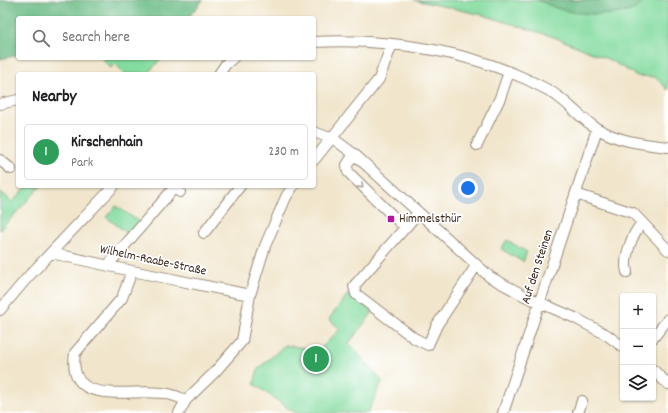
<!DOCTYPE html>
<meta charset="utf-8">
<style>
:root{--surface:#fff;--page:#f2f2f2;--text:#202124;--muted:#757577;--line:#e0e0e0;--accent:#b5179e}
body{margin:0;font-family:Dekko,sans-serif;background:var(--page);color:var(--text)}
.controls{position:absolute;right:12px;bottom:12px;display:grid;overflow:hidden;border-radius:4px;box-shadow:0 1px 3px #0004}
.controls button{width:36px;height:36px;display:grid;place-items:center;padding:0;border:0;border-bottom:1px solid var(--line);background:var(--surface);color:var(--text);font:20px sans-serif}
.you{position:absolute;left:468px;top:188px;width:14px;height:14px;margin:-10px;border:3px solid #fff;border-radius:50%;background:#1a73e8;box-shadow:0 0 0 6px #1a73e833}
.badge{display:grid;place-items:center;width:26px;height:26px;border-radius:50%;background:var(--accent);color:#fff;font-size:13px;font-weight:700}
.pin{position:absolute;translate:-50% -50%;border:2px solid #fff;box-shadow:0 1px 4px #0006}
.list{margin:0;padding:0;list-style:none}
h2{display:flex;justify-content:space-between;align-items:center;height:52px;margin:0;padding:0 16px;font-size:17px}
h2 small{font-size:13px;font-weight:400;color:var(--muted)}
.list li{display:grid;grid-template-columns:26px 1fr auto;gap:12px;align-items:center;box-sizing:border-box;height:56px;margin:0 8px 8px;padding:0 8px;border:1px solid var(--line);border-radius:4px}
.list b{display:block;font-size:15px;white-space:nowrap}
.list p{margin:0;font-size:13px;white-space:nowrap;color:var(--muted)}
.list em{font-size:13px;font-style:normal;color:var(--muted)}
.icon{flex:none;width:22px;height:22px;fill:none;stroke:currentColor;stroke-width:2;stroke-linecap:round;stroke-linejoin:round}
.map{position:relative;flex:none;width:668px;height:413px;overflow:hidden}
.search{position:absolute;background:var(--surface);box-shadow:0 1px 3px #0004;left:16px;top:16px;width:300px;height:44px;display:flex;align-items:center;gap:10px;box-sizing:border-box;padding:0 14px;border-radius:4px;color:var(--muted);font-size:15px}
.panel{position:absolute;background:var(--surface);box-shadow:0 1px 3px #0004;left:16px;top:72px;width:300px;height:116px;border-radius:4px}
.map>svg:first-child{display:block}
.green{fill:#85dca0;stroke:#60835f}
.forest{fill:#6cbc86;stroke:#547352}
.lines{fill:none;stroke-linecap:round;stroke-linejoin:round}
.minor-casing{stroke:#968875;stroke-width:12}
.minor{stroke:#fff;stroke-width:10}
.oneway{stroke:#a79f9a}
.poi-dot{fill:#b5179e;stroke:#fff;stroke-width:1.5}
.labels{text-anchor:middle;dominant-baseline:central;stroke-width:3.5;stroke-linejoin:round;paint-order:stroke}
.poi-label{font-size:13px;fill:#3b2a1e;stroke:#fff;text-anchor:start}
.street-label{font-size:13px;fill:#3b2a1e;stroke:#fff}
</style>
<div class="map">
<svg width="668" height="413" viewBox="0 0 668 413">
<rect width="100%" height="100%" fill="#fff"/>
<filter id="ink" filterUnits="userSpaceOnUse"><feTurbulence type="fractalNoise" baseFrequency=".025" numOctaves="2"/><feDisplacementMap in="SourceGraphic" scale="8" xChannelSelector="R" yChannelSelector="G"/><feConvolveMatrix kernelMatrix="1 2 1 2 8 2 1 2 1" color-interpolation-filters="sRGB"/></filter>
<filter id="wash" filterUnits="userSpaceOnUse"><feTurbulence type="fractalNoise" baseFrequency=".012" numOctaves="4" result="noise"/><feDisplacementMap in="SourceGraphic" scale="16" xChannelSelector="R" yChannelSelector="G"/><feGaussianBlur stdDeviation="0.9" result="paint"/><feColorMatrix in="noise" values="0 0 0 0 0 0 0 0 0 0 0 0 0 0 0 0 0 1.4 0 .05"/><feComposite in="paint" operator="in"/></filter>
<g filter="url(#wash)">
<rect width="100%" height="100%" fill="#f1e6cc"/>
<path class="green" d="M414 0H668V90L655 77 637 76 612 61 554 37 483 15Z
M101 58H162L147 74H125L115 64 111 68Z
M27 186H41L0 230V215L2 212 0 210V191L12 202Z
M116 206 141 223 131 236 106 217Z
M507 240 527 252 523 262 501 249Z
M348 294 373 312 349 343 382 381 368 413H295L254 384 258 369 285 345 319 350 339 330V328L329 319Z"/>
<path class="forest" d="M0 0H203L188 18H18V55L0 59Z
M537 0H644C636 20 584 14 566 11 556 9 546 3 537 0Z"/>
</g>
<g filter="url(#ink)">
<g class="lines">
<defs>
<path id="minor" d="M314 42C393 38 479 52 548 90 567 100 580 119 598 129 620 142 644 144 668 147
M219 74 226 64 233 58
M0 104 18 100
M314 132 335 140 354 154 490 277 525 296 575 318 607 335 623 347
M477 145 500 98 509 72
M354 154 347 165 348 172 399 222 407 226
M0 160 11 169
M314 160 379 79 392 44
M576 194 633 213 668 250
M418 213 354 286 356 294 414 338 428 345 437 325 476 266
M204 233 240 186
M51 253 132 271 250 295
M108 265 174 188 180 192
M132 271 122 298 75 353C66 411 136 386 168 394 174 395 180 398 186 400
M627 272C623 258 632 234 642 223
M0 310 27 278 114 186
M653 338 668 319
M653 370 668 384
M179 413 186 400 214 373 242 341 250 295 265 246 286 197 293 186
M503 413 597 129
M578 413 582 401"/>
</defs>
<use href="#minor" class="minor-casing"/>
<use href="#minor" class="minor"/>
</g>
<defs><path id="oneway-chevron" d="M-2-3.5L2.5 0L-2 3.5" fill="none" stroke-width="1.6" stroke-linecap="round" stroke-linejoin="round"/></defs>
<use class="oneway" href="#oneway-chevron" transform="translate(361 186) rotate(44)"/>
</g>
<rect class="poi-dot" x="387" y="215" width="8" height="8" rx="2"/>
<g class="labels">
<g class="poi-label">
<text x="399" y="219">Himmelsthür</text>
</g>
<g class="street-label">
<text transform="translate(153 261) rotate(12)">Wilhelm-Raabe-Straße</text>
<text transform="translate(538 267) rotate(-72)">Auf den Steinen</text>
</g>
</g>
</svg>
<div class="controls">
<button>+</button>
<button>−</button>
<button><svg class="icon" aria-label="layers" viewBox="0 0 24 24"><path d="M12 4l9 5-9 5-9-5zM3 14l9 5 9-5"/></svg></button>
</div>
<div class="you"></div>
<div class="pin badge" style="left:316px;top:359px;background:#2e9e5b">1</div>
<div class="search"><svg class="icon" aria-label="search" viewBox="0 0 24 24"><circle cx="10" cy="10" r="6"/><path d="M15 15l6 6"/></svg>Search here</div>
<section class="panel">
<h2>Nearby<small></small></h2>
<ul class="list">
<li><span class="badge" style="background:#2e9e5b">1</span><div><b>Kirschenhain</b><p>Park</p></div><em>230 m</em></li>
</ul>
</section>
</div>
